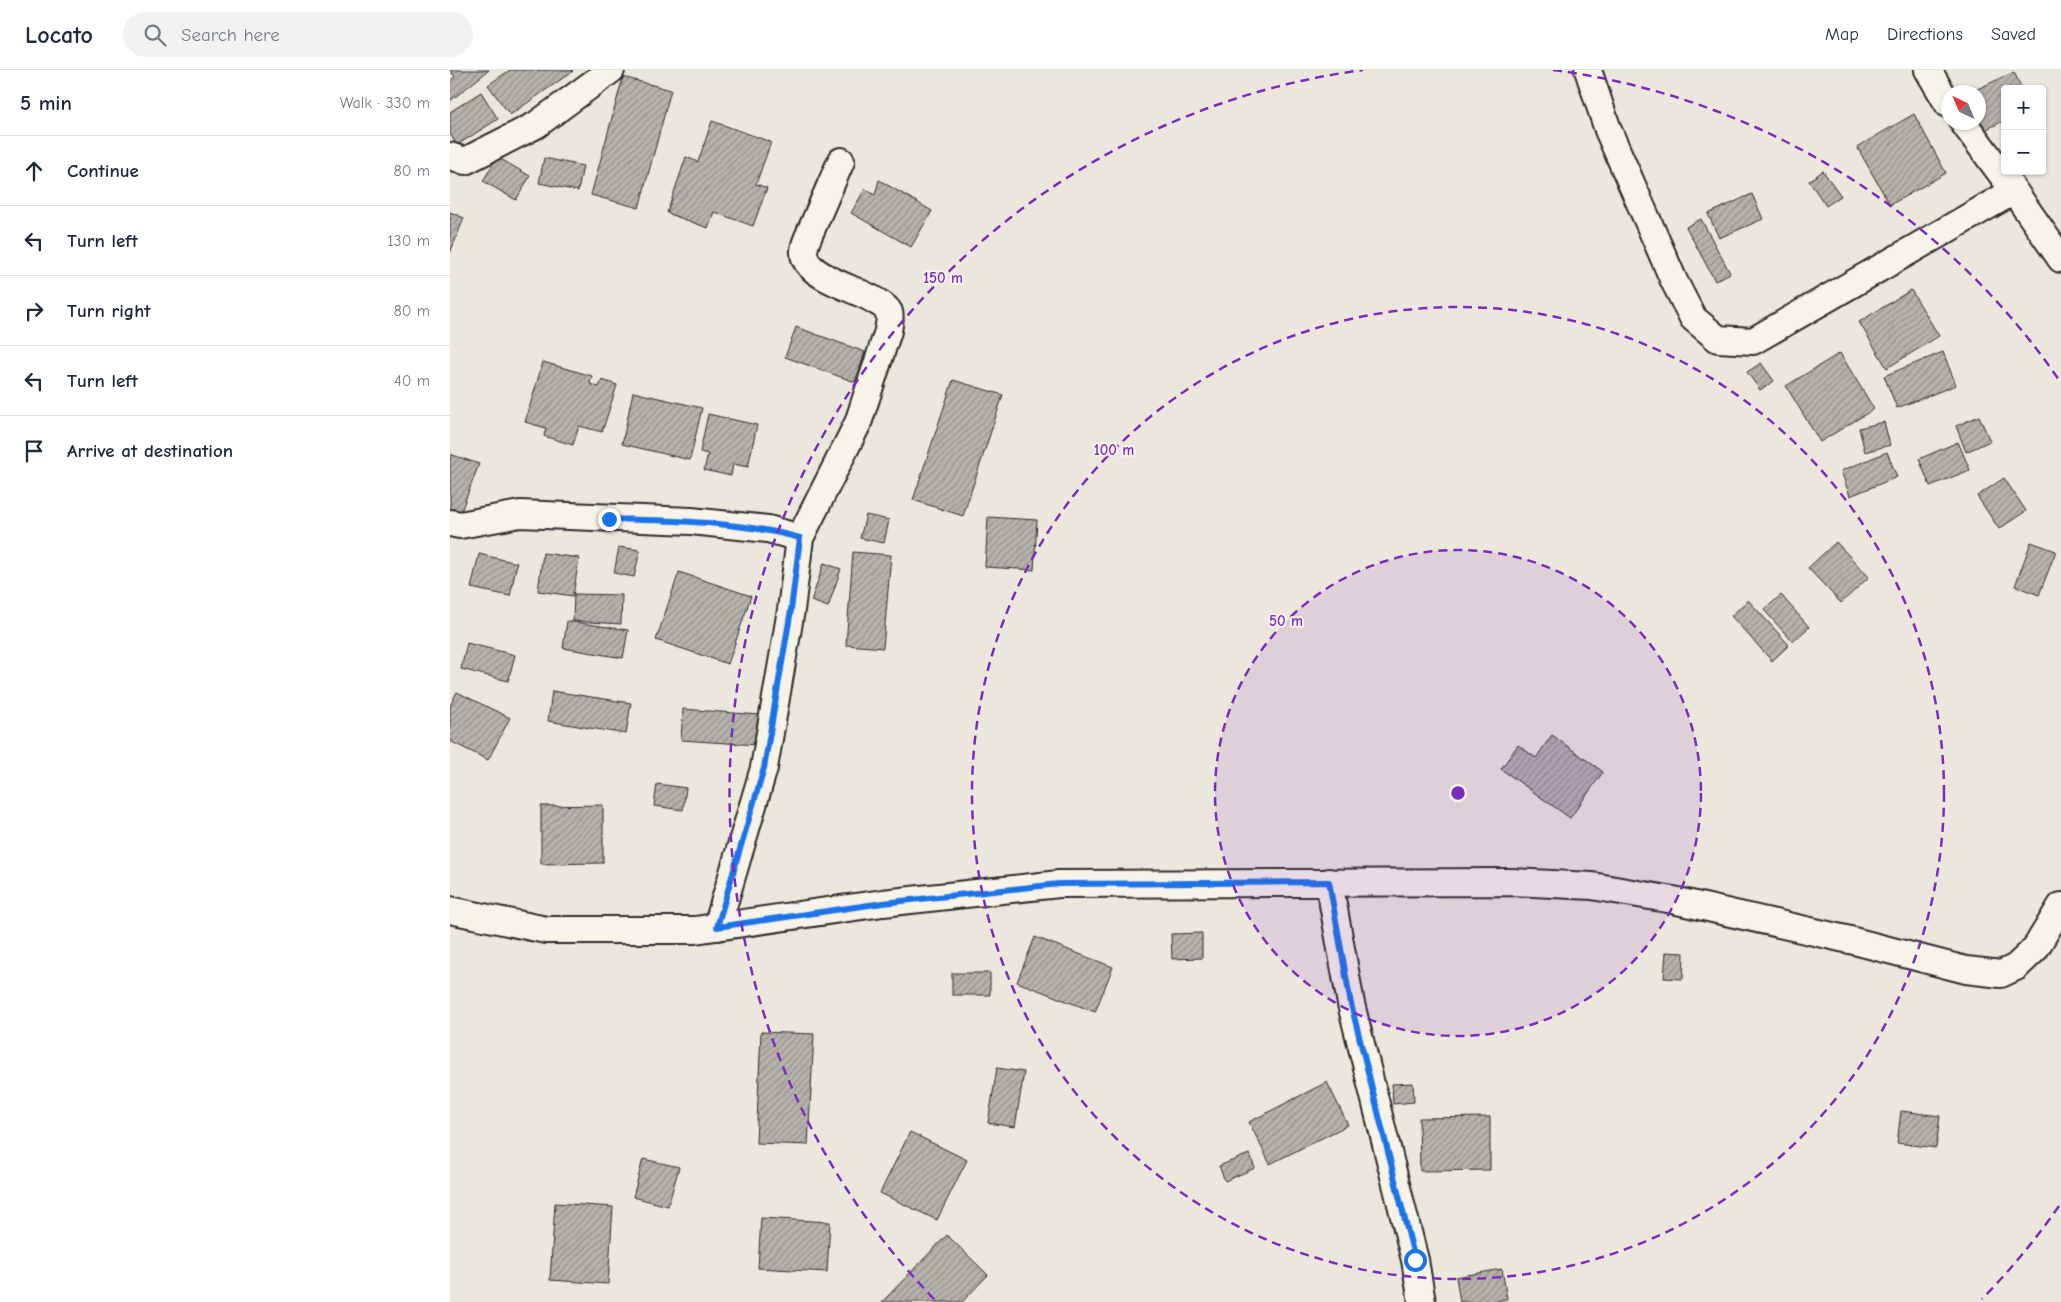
<!DOCTYPE html>
<meta charset="utf-8">
<style>
:root{--surface:#fff;--page:#f2f2f3;--text:#1f2937;--muted:#747a83;--line:#e0e1e3}
body{margin:0;font-family:"Comic Neue",sans-serif;background:var(--page);color:var(--text)}
.controls{position:absolute;right:15px;top:15px;display:grid;overflow:hidden;border-radius:5px;box-shadow:0 1px 4px #0004}
.controls button{width:45px;height:45px;display:grid;place-items:center;padding:0;border:0;border-bottom:1px solid var(--line);background:var(--surface);color:var(--text);font:25px sans-serif}
.compass{position:absolute;left:1491px;top:15px;width:45px;height:45px;border-radius:50%;background:var(--surface);box-shadow:0 1px 4px #0004;rotate:316deg}
.stop{position:absolute;width:15px;height:15px;margin:-11px;border:4px solid #1a73e8;border-radius:50%;background:#fff}
.stop.end{background:#1a73e8;border-color:#fff;box-shadow:0 1px 5px #0008}
.list{margin:0;padding:0;list-style:none}
h2{display:flex;justify-content:space-between;align-items:center;height:65px;margin:0;padding:0 20px;font-size:21px}
h2 small{font-size:16px;font-weight:400;color:var(--muted)}
.list li{display:grid;grid-template-columns:32px 1fr auto;gap:15px;align-items:center;box-sizing:border-box;height:70px;padding:0 20px;border-top:1px solid var(--line)}
.list b{display:block;font-size:19px;white-space:nowrap}
.list em{font-size:16px;font-style:normal;color:var(--muted)}
.icon{flex:none;width:28px;height:28px;fill:none;stroke:currentColor;stroke-width:2;stroke-linecap:round;stroke-linejoin:round}
.map{position:relative;flex:none;width:1611px;height:1232px;overflow:hidden}
header{display:flex;align-items:center;gap:30px;box-sizing:border-box;height:70px;padding:0 25px;background:var(--surface);border-bottom:1px solid var(--line)}
header strong{font-size:24px}
nav{display:flex;gap:28px;margin-inline-start:auto;font-size:18px}
.search{width:350px;height:45px;background:var(--page);display:flex;align-items:center;gap:12px;box-sizing:border-box;padding:0 18px;border-radius:28px;color:var(--muted);font-size:19px}
main{display:flex}
aside{flex:1;background:var(--surface)}
.map>svg:first-child{display:block}
.building{fill:url(#building-hatch);stroke:#2b2b2b}
.lines{fill:none;stroke-linecap:round;stroke-linejoin:round}
.street-casing{stroke:#2b2b2b;stroke-width:30}
.street{stroke:#f7f3e8;stroke-width:26}
.route{stroke:#1a73e8;stroke-width:6}
.ring{fill:none;stroke:#7b2cbf;stroke-width:2.5;stroke-dasharray:9 6}
.centre{fill:#7b2cbf;stroke:#f7f3e8;stroke-width:2.5}
.ring-label{font-size:15px;text-anchor:middle;font-weight:bold;fill:#7b2cbf;stroke:#f7f3e8;stroke-width:4;stroke-linejoin:round;paint-order:stroke}
</style>
<header>
<strong>Locato</strong>
<div class="search"><svg class="icon" aria-label="search" viewBox="0 0 24 24"><circle cx="10" cy="10" r="6"/><path d="M15 15l6 6"/></svg>Search here</div>
<nav><a>Map</a><a>Directions</a><a>Saved</a></nav>
</header>
<main>
<aside>
<h2>5 min<small>Walk · 330 m</small></h2>
<ul class="list">
<li><svg class="icon" aria-label="ahead" viewBox="0 0 24 24"><path d="M12 20V5M6 11l6-6 6 6"/></svg><div><b>Continue</b></div><em>80 m</em></li>
<li><svg class="icon" aria-label="left" viewBox="0 0 24 24"><path d="M17 20v-9H6M10 6l-5 5 5 5"/></svg><div><b>Turn left</b></div><em>130 m</em></li>
<li><svg class="icon" aria-label="right" viewBox="0 0 24 24"><path d="M7 20v-9h11M14 6l5 5-5 5"/></svg><div><b>Turn right</b></div><em>80 m</em></li>
<li><svg class="icon" aria-label="left" viewBox="0 0 24 24"><path d="M17 20v-9H6M10 6l-5 5 5 5"/></svg><div><b>Turn left</b></div><em>40 m</em></li>
<li><svg class="icon" aria-label="arrive" viewBox="0 0 24 24"><path d="M6 21V4h12l-3 4 3 4H6"/></svg><div><b>Arrive at destination</b></div></li>
</ul>
</aside>
<div class="map">
<svg width="1611" height="1232" viewBox="0 0 1611 1232">
<defs>
<pattern id="building-hatch" width="6" height="6" patternUnits="userSpaceOnUse" patternTransform="scale(1.25)"><rect width="6" height="6" fill="#b5b2ab"/><path d="M-1 1l2-2M0 6l6-6M5 7l2-2" fill="none" stroke="#93918b"/></pattern>
</defs>
<rect width="100%" height="100%" fill="#ebe7dd"/>
<filter id="ink" filterUnits="userSpaceOnUse"><feTurbulence type="fractalNoise" baseFrequency=".02" numOctaves="2"/><feDisplacementMap in="SourceGraphic" scale="10" xChannelSelector="R" yChannelSelector="G"/><feConvolveMatrix kernelMatrix="1 2 1 2 8 2 1 2 1" color-interpolation-filters="sRGB"/></filter>
<g filter="url(#ink)">
<path class="building" d="M0 0H39L0 31V11L5 7Z
M60 0H122L123 1 60 45 38 15Z
M1564 2 1572 19H1555V50L1527 64 1528 22H1521Z
M173 7 221 20 189 138 141 125Z
M31 22 48 49 7 75 0 64V42Z
M1464 44 1496 103 1440 135 1407 77Z
M262 51 321 72 306 114 317 118 303 156 264 142 258 158 217 143 236 87 248 92Z
M47 87 80 106 66 130 33 111Z
M94 88 133 96 128 121 89 113Z
M1373 101 1391 126 1376 136 1359 111Z
M429 110 482 141 461 177 401 143 415 119 425 125Z
M1302 124 1313 149 1269 168 1258 144Z
M0 142 14 148 0 183Z
M1251 149 1280 203 1265 211 1236 157Z
M1461 220 1489 266 1437 298 1409 252Z
M346 257 415 282 405 312 335 287Z
M1493 282 1506 315 1447 338 1434 306Z
M1390 283 1424 339 1370 372 1336 316Z
M93 292 142 306 140 314 149 317 152 310 167 315 152 362 129 356 123 375 94 366 96 358 75 352Z
M1311 293 1324 311 1310 320 1297 302Z
M503 310 553 325 513 446 463 430Z
M183 322 252 338 240 390 172 374Z
M258 344 307 355 298 397 283 394 281 406 254 400 258 384 250 382Z
M1529 346 1540 371 1516 382 1506 356Z
M1434 352 1440 375 1415 382 1409 358Z
M1508 372 1520 400 1480 416 1469 389Z
M1437 382 1447 407 1400 426 1391 401Z
M0 384 29 394 7 452 0 449Z
M1554 408 1576 441 1549 459 1527 426Z
M416 445 439 450 434 473 410 468Z
M538 447 587 450 584 500 535 497Z
M1386 472 1419 507 1391 533 1358 498Z
M1581 472 1606 481 1589 525 1565 516Z
M169 477 190 480 184 507 164 503Z
M403 482 441 485 433 578 396 575Z
M93 483 129 488 123 526 88 521Z
M29 484 67 493 60 526 21 518Z
M374 493 391 499 378 537 361 531Z
M229 502 301 526 278 594 206 570Z
M124 524 172 525 171 554 123 551Z
M1331 525 1359 557 1343 572 1314 540Z
M1298 530 1339 575 1322 591 1281 546Z
M117 551 178 560 173 588 113 578Z
M17 573 65 585 58 611 11 599Z
M102 621 181 633 176 664 98 651Z
M7 622 60 648 38 690 0 671V636Z
M233 639 310 645 307 675 231 670Z
M1102 665 1153 702 1120 748 1051 699 1068 675 1086 688Z
M207 714 236 718 233 740 204 736Z
M153 735V793L91 794V736Z
M752 863V888L722 889 721 864Z
M585 867 663 897 645 942 567 912Z
M1216 882 1234 883 1233 909 1214 908Z
M502 903H540V925H502Z
M311 962 364 964 358 1075 306 1073Z
M547 998 574 1002 565 1057 538 1053Z
M877 1012 898 1055 820 1094 799 1052Z
M963 1013 964 1032 943 1034 942 1014Z
M1451 1041 1490 1046 1486 1078 1447 1073Z
M1040 1047V1100L970 1101 969 1048Z
M460 1062 517 1090 487 1150 430 1123Z
M799 1084 805 1098 775 1111 769 1096Z
M193 1089 229 1097 218 1136 183 1127Z
M105 1133 163 1137 158 1214 100 1210Z
M311 1148 380 1152 377 1202 308 1198Z
M497 1165 538 1205 512 1232H432Z
M1052 1199 1057 1229 1040 1232H1010L1006 1207Z"/>
<g class="lines">
<defs>
<path id="street" d="M1138 0 1158 60 1224 211 1243 248 1268 269 1303 271 1564 121
M1478 0 1498 34
M1513 52 1564 121 1611 189
M0 86 15 91 86 55 161 0
M0 453 10 455 70 444 241 451 318 459 350 468
M879 812 901 934 965 1190 972 1232
M0 840 96 860H245L433 833 609 814 1061 812 1142 816 1223 830 1400 870 1516 900 1551 904 1566 897 1585 879 1611 836
M267 857 314 698 341 540 350 468 408 353 438 261C439 254 441 248 439 242 436 236 429 233 424 230 406 219 362 208 355 188 352 180 356 172 359 165L391 91"/>
</defs>
<use href="#street" class="street-casing"/>
<use href="#street" class="street"/>
</g>
</g>
<g class="lines" filter="url(#ink)">
<path class="route" d="M159 449C223 451 288 451 350 468L341 540 314 698 267 857 433 833 609 814 879 812 901 934 965 1190"/>
</g>
<circle cx="1008" cy="723" r="243" fill="#7b2cbf" fill-opacity=".12"/>
<g class="ring">
<circle cx="1008" cy="723" r="243"/>
<circle cx="1008" cy="723" r="486"/>
<path d="M1609 1136A729 729 0 0 1 1532 1229M484 1229A729 729 0 0 1 913 0M1103 0A729 729 0 0 1 1609 310"/>
</g>
<circle cx="1008" cy="723" r="8" class="centre"/>
<g class="ring-label">
<text x="493" y="213">150 m</text>
<text x="664" y="385">100 m</text>
<text x="836" y="556">50 m</text>
</g>
</svg>
<div class="controls">
<button>+</button>
<button>−</button>
</div>
<svg class="compass" viewBox="-18 -18 36 36"><path d="M0-13l5 13h-10z" fill="#e53935"/><path d="M0 13l5-13h-10z" fill="#747a83"/></svg>
<div class="stop" style="left:965px;top:1190px"></div>
<div class="stop end" style="left:159px;top:449px"></div>
</div>
</main>
